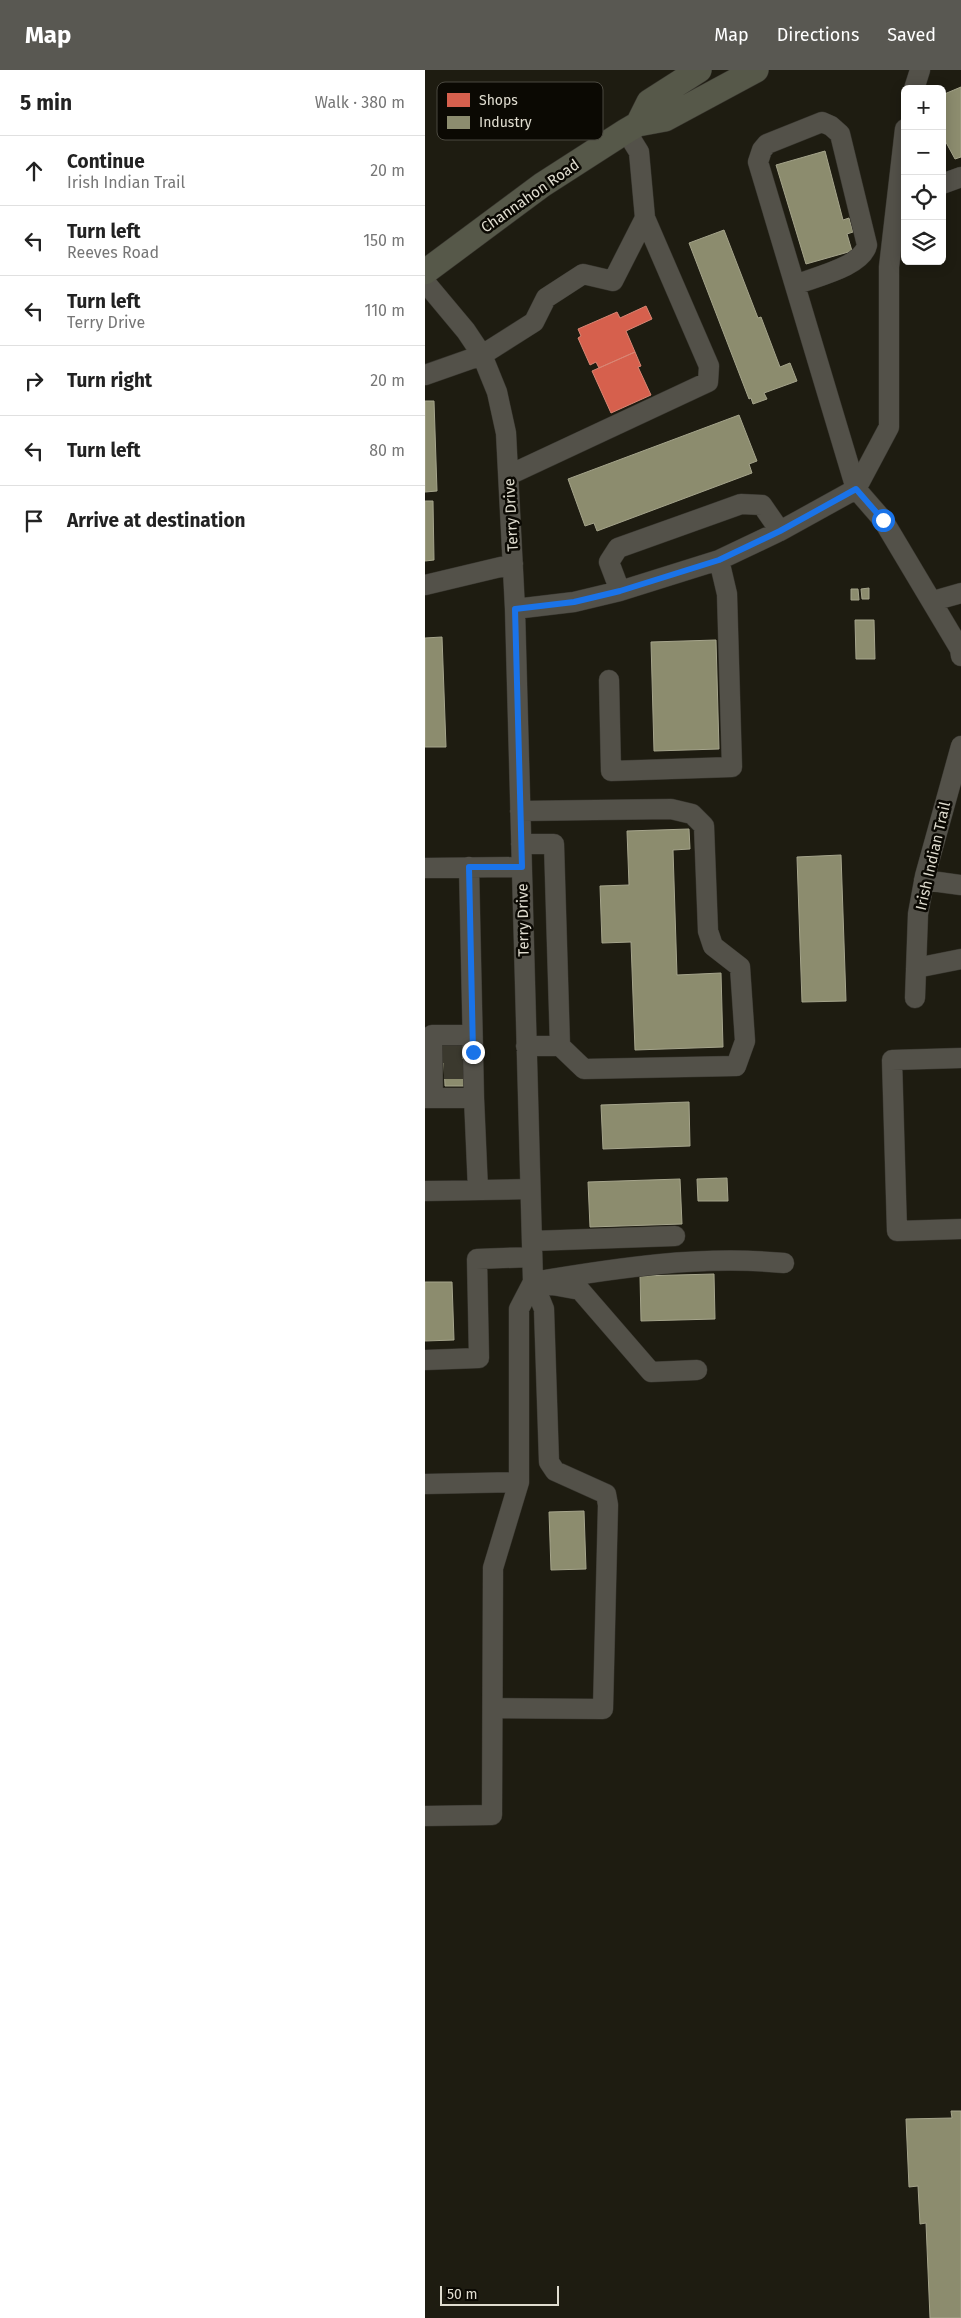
<!DOCTYPE html>
<meta charset="utf-8">
<style>
:root{--surface:#fff;--page:#f6f6f6;--text:#222;--muted:#767676;--line:#e0e0e0;--accent:#595852}
body{margin:0;font-family:"Fira Sans",sans-serif;background:var(--page);color:var(--text)}
.controls{position:absolute;right:15px;top:15px;display:grid;overflow:hidden;border-radius:8px;box-shadow:0 2px 12px #0003}
.controls button{width:45px;height:45px;display:grid;place-items:center;padding:0;border:0;border-bottom:1px solid var(--line);background:var(--surface);color:var(--text);font:25px sans-serif}
.scale{position:absolute;left:15px;bottom:12px;width:119px;box-sizing:border-box;padding-left:5px;border:2px solid #e0ddd0;border-top:0;font-size:14px;line-height:18px;white-space:nowrap;color:#e0ddd0;-webkit-text-stroke:4px #0b0903;paint-order:stroke}
.stop{position:absolute;width:15px;height:15px;margin:-11px;border:4px solid #1a73e8;border-radius:50%;background:#fff}
.stop.end{background:#1a73e8;border-color:#fff;box-shadow:0 1px 5px #0008}
.list{margin:0;padding:0;list-style:none}
h2{display:flex;justify-content:space-between;align-items:center;height:65px;margin:0;padding:0 20px;font-size:21px}
h2 small{font-size:16px;font-weight:400;color:var(--muted)}
.list li{display:grid;grid-template-columns:32px 1fr auto;gap:15px;align-items:center;box-sizing:border-box;height:70px;padding:0 20px;border-top:1px solid var(--line)}
.list b{display:block;font-size:19px;white-space:nowrap}
.list p{margin:0;font-size:16px;white-space:nowrap;color:var(--muted)}
.list em{font-size:16px;font-style:normal;color:var(--muted)}
.icon{flex:none;width:28px;height:28px;fill:none;stroke:currentColor;stroke-width:2;stroke-linecap:round;stroke-linejoin:round}
.map{position:relative;flex:none;width:536px;height:2248px;overflow:hidden}
header{display:flex;align-items:center;gap:30px;box-sizing:border-box;height:70px;padding:0 25px;background:var(--accent);color:#fff}
header strong{font-size:24px}
nav{display:flex;gap:28px;margin-inline-start:auto;font-size:18px}
main{display:flex}
aside{flex:1;background:var(--surface)}
.map>svg:first-child{display:block}
.shops{fill:#d6604d;stroke:#d98674}
.industry{fill:#8c8c6e;stroke:#a5a48b}
.lines{fill:none;stroke-linecap:round;stroke-linejoin:round}
.minor-tunnel{stroke:#3b392e;stroke-width:20;stroke-dasharray:20 10;stroke-linecap:butt}
.minor-casing{stroke:#37352e;stroke-width:21}
.major-casing{stroke:#37352e;stroke-width:26}
.minor{stroke:#535149;stroke-width:20}
.major{stroke:#565849;stroke-width:25}
.route{stroke:#1a73e8;stroke-width:6}
.labels{text-anchor:middle;dominant-baseline:central;stroke-width:5;stroke-linejoin:round;paint-order:stroke}
.street-label{font-size:15px;fill:#e0ddd0;stroke:#0b0903}
.key{fill:#0b0903;stroke:#4b4940;stroke-width:1}
.key-label{font-size:14px;fill:#e0ddd0}
</style>
<header>
<strong>Map</strong>
<nav><a>Map</a><a>Directions</a><a>Saved</a></nav>
</header>
<main>
<aside>
<h2>5 min<small>Walk · 380 m</small></h2>
<ul class="list">
<li><svg class="icon" aria-label="ahead" viewBox="0 0 24 24"><path d="M12 20V5M6 11l6-6 6 6"/></svg><div><b>Continue</b><p>Irish Indian Trail</p></div><em>20 m</em></li>
<li><svg class="icon" aria-label="left" viewBox="0 0 24 24"><path d="M17 20v-9H6M10 6l-5 5 5 5"/></svg><div><b>Turn left</b><p>Reeves Road</p></div><em>150 m</em></li>
<li><svg class="icon" aria-label="left" viewBox="0 0 24 24"><path d="M17 20v-9H6M10 6l-5 5 5 5"/></svg><div><b>Turn left</b><p>Terry Drive</p></div><em>110 m</em></li>
<li><svg class="icon" aria-label="right" viewBox="0 0 24 24"><path d="M7 20v-9h11M14 6l5 5-5 5"/></svg><div><b>Turn right</b></div><em>20 m</em></li>
<li><svg class="icon" aria-label="left" viewBox="0 0 24 24"><path d="M17 20v-9H6M10 6l-5 5 5 5"/></svg><div><b>Turn left</b></div><em>80 m</em></li>
<li><svg class="icon" aria-label="arrive" viewBox="0 0 24 24"><path d="M6 21V4h12l-3 4 3 4H6"/></svg><div><b>Arrive at destination</b></div></li>
</ul>
</aside>
<div class="map">
<svg width="536" height="2248" viewBox="0 0 536 2248">
<rect width="100%" height="100%" fill="#1e1c11"/>
<path class="shops" d="M221 236 227 249 201 261 210 282 174 298 171 292 165 295 153 268 156 266 153 259 192 242 195 248Z
M210 282 216 296 213 297 226 325 186 343 167 301Z"/>
<path class="industry" d="M536 17V87L530 89 517 65V25Z
M400 81 418 150 424 148 428 162 422 164 427 181 381 194 351 95Z
M299 160 333 248 336 247 355 297 365 293 372 311 339 323 342 329 328 334 326 328 324 329 264 173Z
M0 331H9L12 421 0 422Z
M314 345 332 391 324 394 327 403 172 461 169 453 160 456 143 409Z
M0 431H8L9 490 0 491Z
M444 518V529H437L436 519Z
M426 519H433L434 530H426Z
M430 550H449L450 589H431Z
M17 567 21 677H0V568Z
M291 570 294 679 229 681 226 572Z
M264 759 265 779 248 780 252 905 296 903 298 977 210 980 206 872 177 873 175 816 204 815 202 761Z
M416 785 421 931 377 932 372 787Z
M37 972 39 1016H20L18 973Z
M264 1032 265 1076 178 1079 176 1035Z
M302 1108 303 1131H273L272 1109Z
M255 1109 257 1154 165 1157 163 1112Z
M289 1204 290 1249 216 1251 215 1206Z
M0 1212H27L29 1270 0 1271Z
M159 1441 161 1499 126 1500 124 1442Z
M526 2041H536V2248H505L501 2153 495 2154 493 2116 484 2117 481 2049 527 2048Z"/>
<g class="lines">
<path class="minor-tunnel" d="M17 983H38
M19 999H38"/>
<defs>
<path id="minor" d="M489 19 495 0
M517 114 536 107
M0 212 41 261 57 285 72 322 81 363 90 539 108 1212 119 1239 124 1392 130 1401 181 1424 183 1435 178 1639 68 1638
M370 215C389 207 437 197 442 175L415 64 406 56 397 52 342 74 337 80 333 92 431 419 458 450 535 579 536 586
M0 305 57 285 109 252 121 228 158 204 188 211 220 148 214 82 201 61
M84 405 283 312 284 296 220 148
M431 419 464 357V197L480 59
M0 515 88 494
M195 521 184 492 193 478 316 434 337 435 355 461
M508 531 536 523
M90 539 149 532 195 521 294 490 355 461 431 419
M184 610 186 701 307 697 302 524 294 490
M95 741 246 739 267 744 279 756 283 861 288 876 315 897 320 971 311 996 159 999 135 976
M96 774H129L135 976H101
M0 798 97 797
M499 810 536 815
M491 898 536 889
M490 928 493 844 500 806 536 676
M536 988 467 990 472 1161 536 1159
M0 1028H49L44 797
M8 1028 7 965H47
M49 1028 53 1120
M0 1121 105 1119
M107 1171 250 1166
M108 1212C192 1198 274 1185 359 1193
M122 1214 155 1220 226 1302 272 1300
M0 1290 54 1288 52 1189 107 1187
M0 1414 94 1412V1239L108 1212
M0 1746 67 1745 68 1498 94 1412"/>
<path id="major" d="M213 54 224 32 274 0
M0 202 117 115 201 61 213 54 240 49 331 0"/>
</defs>
<use href="#minor" class="minor-casing"/>
<use href="#major" class="major-casing"/>
<use href="#minor" class="minor"/>
<use href="#major" class="major"/>
</g>
<g class="lines">
<path class="route" d="M48 982 44 797H97L90 539 149 532 195 521 294 490 355 461 431 419 458 450"/>
</g>
<g class="labels">
<g class="street-label">
<text transform="translate(105 126) rotate(-35)">Channahon Road</text>
<text transform="translate(86 445) rotate(-93)">Terry Drive</text>
<text transform="translate(508 786) rotate(-77)">Irish Indian Trail</text>
<text transform="translate(98 850) rotate(-91)">Terry Drive</text>
</g>
</g>
<rect x="12" y="12" width="166" height="58" rx="8" class="key"/>
<rect x="22" y="23" width="23" height="14" fill="#d6604d"/>
<rect x="22" y="46" width="23" height="13" fill="#8c8c6e"/>
<g class="key-label">
<text x="54" y="35">Shops</text>
<text x="54" y="57">Industry</text>
</g>
</svg>
<div class="controls">
<button>+</button>
<button>−</button>
<button><svg class="icon" aria-label="locate" viewBox="0 0 24 24"><circle cx="12" cy="12" r="6"/><path d="M12 2v4M12 18v4M2 12h4M18 12h4"/></svg></button>
<button><svg class="icon" aria-label="layers" viewBox="0 0 24 24"><path d="M12 4l9 5-9 5-9-5zM3 14l9 5 9-5"/></svg></button>
</div>
<div class="scale">50 m</div>
<div class="stop" style="left:458px;top:450px"></div>
<div class="stop end" style="left:48px;top:982px"></div>
</div>
</main>
